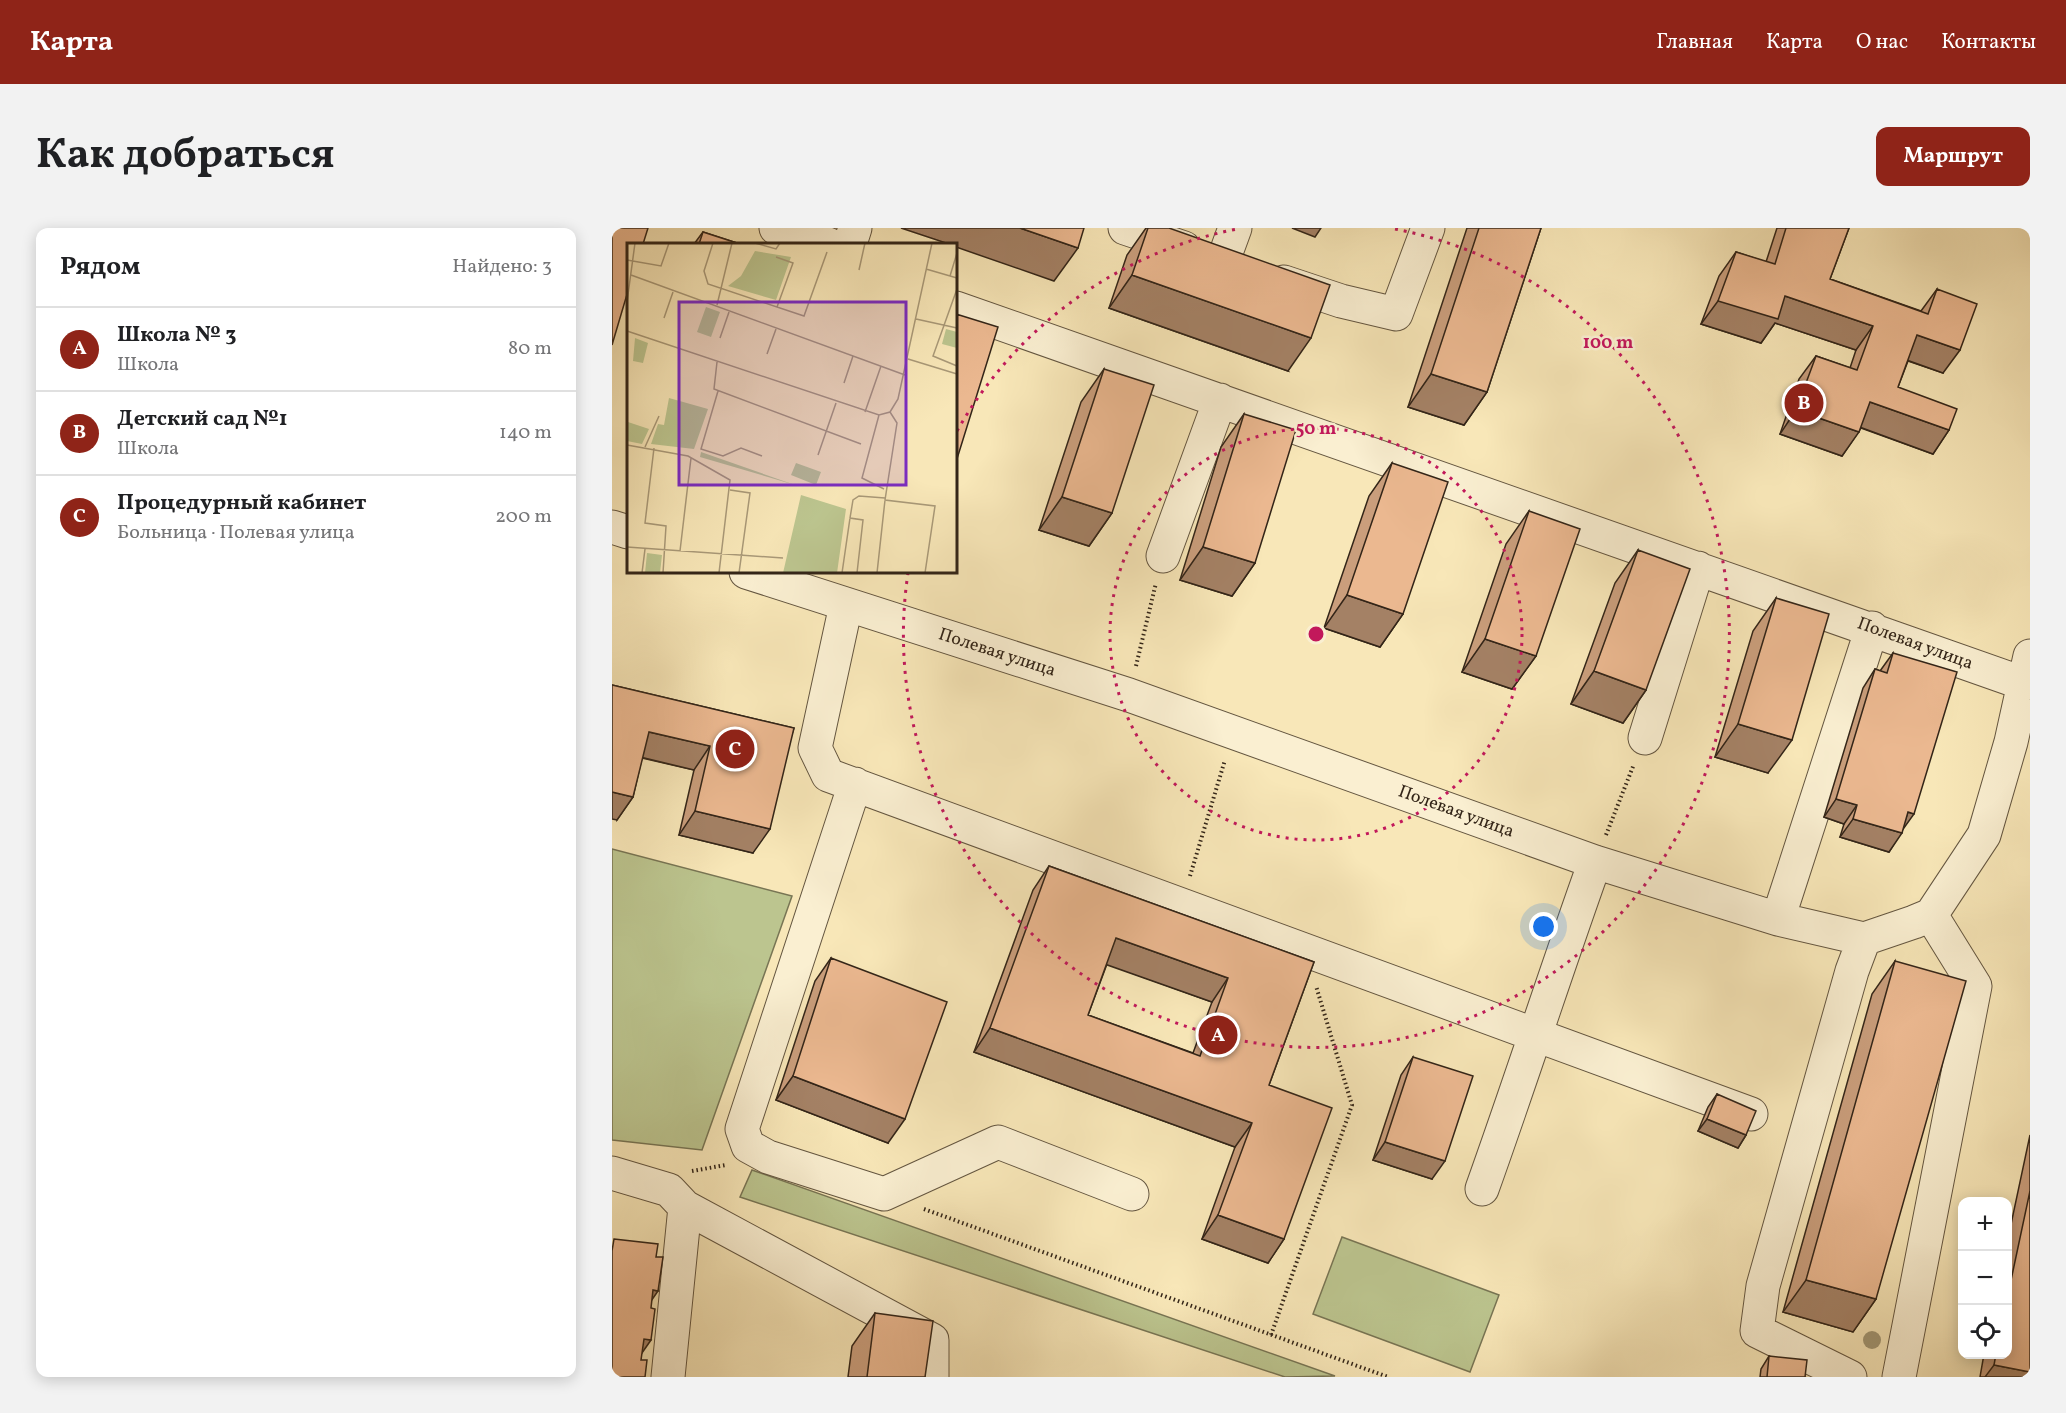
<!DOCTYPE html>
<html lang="ru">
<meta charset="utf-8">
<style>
:root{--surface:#fff;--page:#f2f2f2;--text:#202124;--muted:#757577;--line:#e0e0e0;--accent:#8f2418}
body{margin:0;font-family:Vollkorn,serif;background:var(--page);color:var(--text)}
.controls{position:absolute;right:18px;bottom:18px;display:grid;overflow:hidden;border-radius:12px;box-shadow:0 3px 15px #0003}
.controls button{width:54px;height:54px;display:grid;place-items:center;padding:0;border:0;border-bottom:2px solid var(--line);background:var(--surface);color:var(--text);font:30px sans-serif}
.you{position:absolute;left:932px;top:699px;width:21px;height:21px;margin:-15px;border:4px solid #fff;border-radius:50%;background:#1a73e8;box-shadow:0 0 0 9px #1a73e833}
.badge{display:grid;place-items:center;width:39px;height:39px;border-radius:50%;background:var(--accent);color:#fff;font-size:20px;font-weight:700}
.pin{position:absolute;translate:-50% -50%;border:3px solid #fff;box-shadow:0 2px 6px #0006}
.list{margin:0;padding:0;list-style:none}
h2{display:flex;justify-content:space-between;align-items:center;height:78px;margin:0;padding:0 24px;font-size:26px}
h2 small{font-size:20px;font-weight:400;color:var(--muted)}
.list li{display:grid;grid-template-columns:39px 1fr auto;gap:18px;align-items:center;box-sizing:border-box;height:84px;padding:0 24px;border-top:2px solid var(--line)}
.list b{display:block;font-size:22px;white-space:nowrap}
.list p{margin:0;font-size:20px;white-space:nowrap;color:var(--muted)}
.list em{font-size:20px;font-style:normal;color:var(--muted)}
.icon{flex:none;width:33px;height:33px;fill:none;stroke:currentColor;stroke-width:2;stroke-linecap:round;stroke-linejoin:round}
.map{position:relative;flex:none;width:1418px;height:1149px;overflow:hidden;border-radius:12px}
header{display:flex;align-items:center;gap:36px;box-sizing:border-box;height:84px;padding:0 30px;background:var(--accent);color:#fff}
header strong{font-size:28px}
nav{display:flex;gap:33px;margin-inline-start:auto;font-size:21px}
.intro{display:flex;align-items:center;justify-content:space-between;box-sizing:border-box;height:144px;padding:0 36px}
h1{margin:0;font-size:42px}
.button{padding:15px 27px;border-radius:12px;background:var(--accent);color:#fff;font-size:21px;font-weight:700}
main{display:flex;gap:36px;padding:0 36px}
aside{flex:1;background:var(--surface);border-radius:12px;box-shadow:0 3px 15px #0003}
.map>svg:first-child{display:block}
.green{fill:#bcc58f;stroke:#787554;stroke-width:1.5}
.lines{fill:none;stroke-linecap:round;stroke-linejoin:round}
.minor-casing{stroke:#645640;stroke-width:35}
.path{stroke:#332518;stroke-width:4;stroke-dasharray:1.5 3;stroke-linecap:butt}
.minor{stroke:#faefd1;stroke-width:33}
.tree{fill:#a29774}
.wall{fill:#ca9e7c;stroke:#332518;stroke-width:1.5;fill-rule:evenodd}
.shaded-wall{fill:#a48165;stroke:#332518;stroke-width:1.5}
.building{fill:#ebb890;stroke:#332518;stroke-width:1.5;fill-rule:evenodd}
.ring{fill:none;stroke:#c2185b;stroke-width:3;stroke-dasharray:3 6}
.labels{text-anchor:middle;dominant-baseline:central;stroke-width:5;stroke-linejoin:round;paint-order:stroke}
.street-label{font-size:18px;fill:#332518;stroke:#faefd1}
.inset-road{fill:none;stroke:#a99978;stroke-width:1.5}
.view{fill:#7b2cbf;fill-opacity:0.15;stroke:#7b2cbf;stroke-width:3}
.inset-edge{fill:none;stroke:#332518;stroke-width:3}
.centre{fill:#c2185b;stroke:#faefd1;stroke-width:3}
.ring-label{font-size:18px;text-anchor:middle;font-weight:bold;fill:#c2185b;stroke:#faefd1;stroke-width:5;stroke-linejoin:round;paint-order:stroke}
</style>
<header>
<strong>Карта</strong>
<nav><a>Главная</a><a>Карта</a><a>О нас</a><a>Контакты</a></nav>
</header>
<div class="intro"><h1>Как добраться</h1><a class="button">Маршрут</a></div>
<main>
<aside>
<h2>Рядом<small>Найдено: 3</small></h2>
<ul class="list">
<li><span class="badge">A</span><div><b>Школа № 3</b><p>Школа</p></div><em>80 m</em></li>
<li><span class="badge">B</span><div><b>Детский сад №1</b><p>Школа</p></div><em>140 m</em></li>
<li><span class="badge">C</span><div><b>Процедурный кабинет</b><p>Больница · Полевая улица</p></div><em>200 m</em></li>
</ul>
</aside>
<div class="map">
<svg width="1418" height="1149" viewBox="0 0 1418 1149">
<rect width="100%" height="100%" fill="#f8e7b8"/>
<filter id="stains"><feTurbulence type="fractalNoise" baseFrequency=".00333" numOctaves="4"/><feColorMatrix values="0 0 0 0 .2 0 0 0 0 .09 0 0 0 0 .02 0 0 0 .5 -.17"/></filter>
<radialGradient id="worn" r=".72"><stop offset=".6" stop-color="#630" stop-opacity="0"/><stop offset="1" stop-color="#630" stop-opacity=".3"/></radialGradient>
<path class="green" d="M0 621 180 668 90 922 0 912Z
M140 942 723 1148 673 1149 128 969Z
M730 1009 887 1067 858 1144 701 1086Z"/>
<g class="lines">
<defs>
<path id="minor" d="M164 0 216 16
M513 0 572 20
M238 16 243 0
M611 33 623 0
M672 54 729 73 784 86 816 0
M344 80 1413 456
M0 299 16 304
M551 328 608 172
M134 344 517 467 983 634 1166 691 1252 711 1302 694 1319 687 1372 607 1399 514 1418 428
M234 377 203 520 216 547 1139 886
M1033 510 1086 340
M243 556 130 901 136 918 156 929 272 966 386 914 520 966
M1166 691 1260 400
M0 945 57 962 73 979 320 1112V1149
M870 961C909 852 944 743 983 634
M56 1149 73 979
M1238 1149 1145 1103 1151 1058 1240 743 1252 711
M1287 1149 1363 758 1319 687"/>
</defs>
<use href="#minor" class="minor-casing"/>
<path class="path" d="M524 438 544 355
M994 607 1022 536
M578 648 613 532
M80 943 114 937
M312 981 776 1149
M659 1107 740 877 704 758"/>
<use href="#minor" class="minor"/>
</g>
<circle class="tree" cx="1260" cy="1112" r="9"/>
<path class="wall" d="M534 0H557L676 143 497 80 515 27Z
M855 0H929L875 164 852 197 796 179Z
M1165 0H1237L1218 51 1309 83 1325 61 1331 145 1296 133 1286 159 1337 202 1321 226 1249 200 1230 228 1168 206 1187 151 1204 128 1238 140 1244 122 1163 95 1149 115 1089 96 1107 48 1124 24 1154 34Z
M91 4 128 16H82Z
M492 141 500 285 477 318 427 302 469 174Z
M632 186 643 335 620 368 568 352 609 219Z
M780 235 791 386 768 419 712 400 757 268Z
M917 283 924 428 900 461 850 444 894 316Z
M1026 322 1034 462 1011 495 959 476 1003 355Z
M1164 370 1156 545 1103 529 1141 403Z
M1281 425 1290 603 1277 624 1228 609 1232 596 1212 589 1251 460 1263 441 1268 443Z
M0 457 182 500 141 625 67 607 82 542 30 530 21 569 5 592Z
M437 638 702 734 657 857 672 1011 656 1035 590 1011 623 919 362 824 421 662ZM495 736 600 774 581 825 476 787Z
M219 730 276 915 164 872 203 753Z
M1283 733 1264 1071 1241 1104 1171 1084 1260 766Z
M801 829 820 951 761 932 789 847Z
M1105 866 1134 907 1126 920 1086 903 1096 879Z
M1418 907V1149H1368L1372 1126H1395V1015Z
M263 1085 313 1149H236L240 1118Z
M1157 1128 1193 1149H1148L1149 1141Z"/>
<path class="shaded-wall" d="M289 0H408L466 20 442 53 344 19V16H337Z
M680 0H709L703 9Z
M520 47 699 110 676 143 497 80Z
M1173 68 1261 98 1244 122 1163 95 1149 115 1089 96 1106 73Z
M1305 107 1348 122 1331 145 1289 130Z
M819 146 875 164 852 197 796 179Z
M1258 174 1337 202 1321 226 1242 197Z
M1184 182 1247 204 1230 228 1168 206Z
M450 269 500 285 477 318 427 302Z
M591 319 643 335 620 368 568 352Z
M735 367 791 386 768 419 712 400Z
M873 411 924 428 900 461 850 444Z
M982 443 1034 462 1011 495 959 476Z
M1126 496 1180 512 1156 545 1103 529Z
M37 504 98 518 82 542 20 527Z
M0 564 21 569 5 592 0 591Z
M1224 571 1245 577 1232 596 1212 589Z
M83 583 158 601 141 625 67 607Z
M1296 584 1302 586 1289 604Z
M1241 591 1290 605 1277 624 1228 609Z
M504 710 616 750 600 774 487 734Z
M378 800 640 895 623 919 362 824Z
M181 848 293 891 276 915 164 872Z
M1095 891 1134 907 1126 920 1086 903Z
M773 914 833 933 820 951 761 932Z
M606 987 672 1011 656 1035 590 1011Z
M1194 1052 1264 1071 1241 1104 1171 1084Z
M41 1062 46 1063 23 1096Z
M32 1111 39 1112 16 1145Z
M1382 1137 1418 1144V1149H1373Z"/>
<path class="building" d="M0 0H36L31 16H16V63L0 117Z
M408 0H472L466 20Z
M536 0H557L718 57 699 110 520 47Z
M867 0H929L875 164 819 146Z
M1174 0H1237L1218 51 1316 86 1325 61 1365 76 1348 122 1305 107 1286 159 1345 181 1337 202 1258 174 1247 204 1184 182 1204 128 1245 142 1261 98 1173 68 1166 91 1106 73 1124 24 1163 36Z
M91 4 128 16H87Z
M344 86 386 99 344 234Z
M492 141 542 157 500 285 450 269Z
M632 186 684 202 643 335 591 319Z
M780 235 836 254 791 386 735 367Z
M917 283 968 301 924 428 873 411Z
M1026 322 1078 341 1034 462 982 443Z
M1164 370 1217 386 1180 512 1126 496Z
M1281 425 1345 444 1302 586 1296 584 1290 605 1241 591 1245 577 1224 571 1263 441 1275 445Z
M0 457 182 500 158 601 83 583 98 518 37 504 21 569 0 564Z
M437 638 702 734 657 857 720 880 672 1011 606 987 640 895 378 800ZM504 710 616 750 588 828 476 787Z
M219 730 335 774 293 891 181 848Z
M1283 733 1354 753 1264 1071 1194 1052Z
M801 829 861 848 833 933 773 914Z
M1105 866 1144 883 1134 907 1095 891Z
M1418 963V1144L1382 1137 1384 1126H1395V1071Z
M2 1011 46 1016 44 1029H51L46 1063 41 1062 39 1080 43 1081 39 1112 32 1111 29 1132H35L33 1149H0V1023Z
M263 1085 321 1093 313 1149H255Z
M1157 1128 1195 1132 1193 1149H1155Z"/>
<g class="ring">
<circle cx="704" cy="406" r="206"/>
<path d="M345 203A413 413 0 0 1 625 1M783 1A413 413 0 1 1 296 345"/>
</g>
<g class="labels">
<g class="street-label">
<text transform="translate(1303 416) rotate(20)">Полевая улица</text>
<text transform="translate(385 425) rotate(18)">Полевая улица</text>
<text transform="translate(844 584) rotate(20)">Полевая улица</text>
</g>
</g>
<g transform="translate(15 15)">
<rect width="330" height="330" fill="#f8e7b8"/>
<path d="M128 8 164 14 149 57 101 43 114 33ZM79 64 93 69 84 94 70 89ZM319 86 330 89V105L315 101ZM8 95 21 100 16 120 6 118ZM42 155 81 166 67 206 24 201 31 181 37 182ZM1 179 22 186 15 201 0 198ZM74 209 168 242 73 214ZM169 220 194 229 189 242 164 232ZM174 252 219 266 210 330H156ZM20 310 35 312 33 330H18Z" fill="#bcc58f"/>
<path class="inset-road" d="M86 0 77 28 81 41 177 73 200 9M128 0 149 6 153 0M149 14 166 20 150 64M0 17 34 23 42 0M299 26 330 35M232 27 238 0M4 32 278 132M323 33 330 10M330 46 306 113 330 123M0 59 8 0M90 62 105 0M37 75 46 49M289 76 330 85M0 88 252 172 263 169 271 156 305 0M93 95 102 69M140 111 149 86M281 116 330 131M90 119 87 146 234 201M217 140 226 113M91 148 74 206 96 213 114 205 135 213M238 169 254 123M263 169 270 180 258 257 308 263 298 330M252 172 235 235 257 246M0 202 61 213 103 237 92 330M18 204 32 173M27 205 18 280 39 283 36 330M191 212 209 160M103 247 123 250 112 330M0 304 156 315M53 308 64 215M15 330 18 306M215 330 223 275M230 330 236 277 223 275 226 257 232 253 258 255M250 330 258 257"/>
<path class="view" d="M52 59H279V242H52Z"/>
<rect width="330" height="330" class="inset-edge"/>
</g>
<circle cx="704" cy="406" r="9" class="centre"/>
<g class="ring-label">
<text x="996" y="120">100 m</text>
<text x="704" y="206">50 m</text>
</g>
<rect width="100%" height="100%" filter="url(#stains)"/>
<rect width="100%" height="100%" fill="url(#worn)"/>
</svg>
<div class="controls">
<button>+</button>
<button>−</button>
<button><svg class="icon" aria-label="locate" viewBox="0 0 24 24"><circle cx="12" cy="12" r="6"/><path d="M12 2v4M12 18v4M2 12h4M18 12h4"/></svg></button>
</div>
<div class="you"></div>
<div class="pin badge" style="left:606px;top:807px">A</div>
<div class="pin badge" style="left:1192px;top:175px">B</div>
<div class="pin badge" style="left:123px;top:521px">C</div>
</div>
</main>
